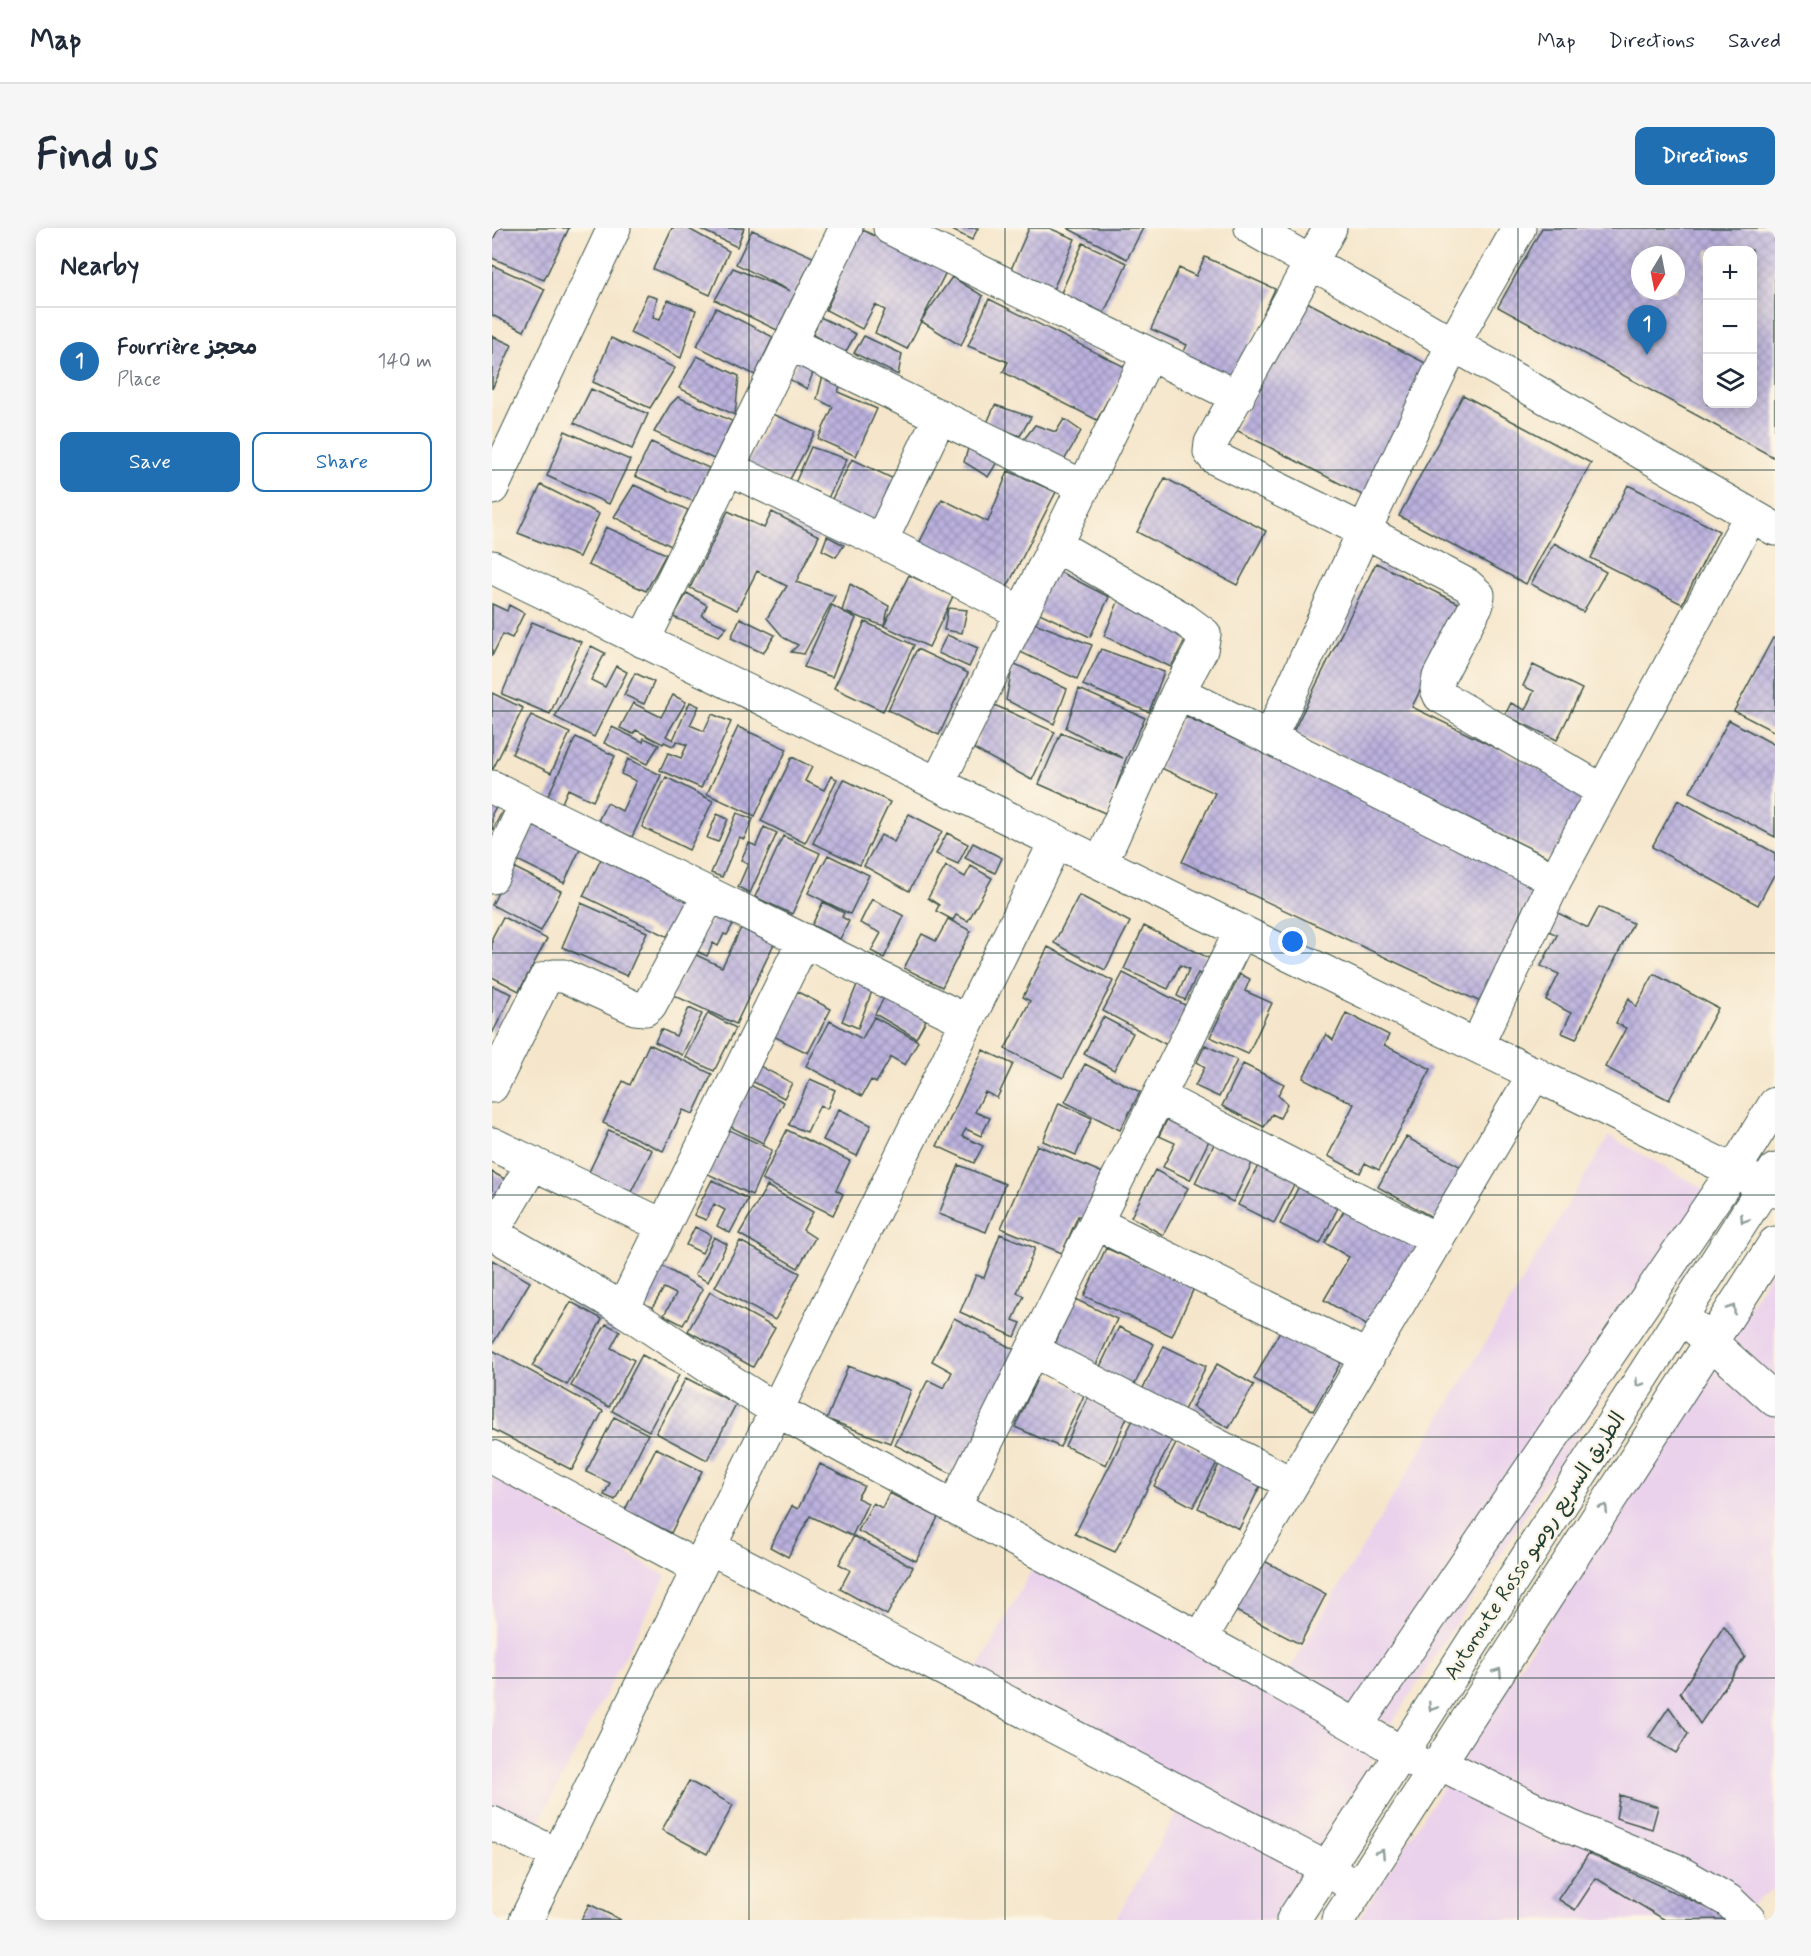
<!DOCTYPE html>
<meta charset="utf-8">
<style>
:root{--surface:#fff;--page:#f6f6f7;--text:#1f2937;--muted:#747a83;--line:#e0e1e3;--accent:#1f6fb2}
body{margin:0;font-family:Mynerve,"Playpen Sans Arabic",sans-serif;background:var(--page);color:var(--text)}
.controls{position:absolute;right:18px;top:18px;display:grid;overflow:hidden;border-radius:12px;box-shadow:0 3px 15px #0003}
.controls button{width:54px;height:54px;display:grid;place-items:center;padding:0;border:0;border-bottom:2px solid var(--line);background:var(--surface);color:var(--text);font:30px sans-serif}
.compass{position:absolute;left:1139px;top:18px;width:54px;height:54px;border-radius:50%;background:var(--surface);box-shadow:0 3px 15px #0003;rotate:190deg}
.you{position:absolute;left:801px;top:714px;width:21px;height:21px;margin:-15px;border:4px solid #fff;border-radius:50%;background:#1a73e8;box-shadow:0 0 0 9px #1a73e833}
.badge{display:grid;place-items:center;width:39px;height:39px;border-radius:50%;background:var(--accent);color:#fff;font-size:20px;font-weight:700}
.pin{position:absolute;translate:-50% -50px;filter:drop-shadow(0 2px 3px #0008)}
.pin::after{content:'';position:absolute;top:32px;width:21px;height:18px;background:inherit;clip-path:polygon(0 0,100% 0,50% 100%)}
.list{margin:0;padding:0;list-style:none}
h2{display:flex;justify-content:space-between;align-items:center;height:78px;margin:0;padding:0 24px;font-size:26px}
h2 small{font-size:20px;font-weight:400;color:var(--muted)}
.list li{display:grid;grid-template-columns:39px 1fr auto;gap:18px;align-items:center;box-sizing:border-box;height:108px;padding:0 24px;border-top:2px solid var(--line)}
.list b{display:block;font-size:22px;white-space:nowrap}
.list p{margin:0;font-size:20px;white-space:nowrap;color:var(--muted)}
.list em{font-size:20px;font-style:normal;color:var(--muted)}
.actions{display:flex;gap:12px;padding:18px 24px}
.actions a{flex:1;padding:14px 0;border:2px solid var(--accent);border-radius:12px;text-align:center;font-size:21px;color:var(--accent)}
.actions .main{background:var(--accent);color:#fff}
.icon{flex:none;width:33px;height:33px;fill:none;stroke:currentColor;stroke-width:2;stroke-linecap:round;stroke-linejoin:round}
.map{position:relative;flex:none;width:1283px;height:1692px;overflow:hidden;border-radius:12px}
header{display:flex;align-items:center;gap:36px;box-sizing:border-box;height:84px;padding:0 30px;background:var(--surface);border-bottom:2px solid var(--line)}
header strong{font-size:28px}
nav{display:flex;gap:33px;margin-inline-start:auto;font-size:21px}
.intro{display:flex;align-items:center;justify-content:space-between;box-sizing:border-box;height:144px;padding:0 36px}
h1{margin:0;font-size:42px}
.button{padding:15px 27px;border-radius:12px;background:var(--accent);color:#fff;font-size:21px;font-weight:700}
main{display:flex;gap:36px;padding:0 36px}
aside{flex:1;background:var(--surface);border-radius:12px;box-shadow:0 3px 15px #0003}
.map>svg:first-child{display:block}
.built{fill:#ead1ec}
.building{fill:url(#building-cross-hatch);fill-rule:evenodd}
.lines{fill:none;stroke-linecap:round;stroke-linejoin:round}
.minor-casing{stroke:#3f564b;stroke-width:35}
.highway-casing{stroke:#3f564b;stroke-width:35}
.minor{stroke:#fff;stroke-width:33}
.highway{stroke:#fff;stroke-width:33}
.oneway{stroke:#8f9e9a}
.grid{fill:none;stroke:#1f3d34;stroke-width:1.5;stroke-opacity:0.55}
.labels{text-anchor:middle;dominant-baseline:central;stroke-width:4.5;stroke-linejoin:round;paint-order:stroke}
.street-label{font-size:21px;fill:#1f3d34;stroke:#fcf5e5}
</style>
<header>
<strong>Map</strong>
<nav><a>Map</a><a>Directions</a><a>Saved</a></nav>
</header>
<div class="intro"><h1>Find us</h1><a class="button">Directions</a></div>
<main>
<aside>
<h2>Nearby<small></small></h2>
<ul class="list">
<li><span class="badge">1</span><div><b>Fourrière محجز</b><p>Place</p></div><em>140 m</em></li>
</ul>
<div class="actions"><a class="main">Save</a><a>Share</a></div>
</aside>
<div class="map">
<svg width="1283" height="1692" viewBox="0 0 1283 1692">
<defs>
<pattern id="building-cross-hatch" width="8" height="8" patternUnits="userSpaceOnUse" patternTransform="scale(1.5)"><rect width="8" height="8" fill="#bbb1de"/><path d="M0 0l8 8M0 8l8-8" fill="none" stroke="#9791b5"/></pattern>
</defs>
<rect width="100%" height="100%" fill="#fcf5e5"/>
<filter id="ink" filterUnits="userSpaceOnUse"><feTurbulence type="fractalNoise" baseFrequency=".0167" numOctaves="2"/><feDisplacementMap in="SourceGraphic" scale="12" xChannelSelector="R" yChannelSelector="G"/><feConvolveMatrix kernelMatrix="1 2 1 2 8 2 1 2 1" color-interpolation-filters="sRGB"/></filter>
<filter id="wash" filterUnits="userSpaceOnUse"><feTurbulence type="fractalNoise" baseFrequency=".008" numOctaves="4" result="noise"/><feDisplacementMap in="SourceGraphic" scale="24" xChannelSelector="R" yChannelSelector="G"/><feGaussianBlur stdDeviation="1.35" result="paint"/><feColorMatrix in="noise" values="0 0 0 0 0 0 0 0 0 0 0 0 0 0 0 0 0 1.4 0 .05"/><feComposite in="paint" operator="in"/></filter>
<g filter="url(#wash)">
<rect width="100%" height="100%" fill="#f5e6cb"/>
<path class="built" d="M1117 908 1235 974 899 1497 795 1446Z
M1283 1037V1660L1238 1692H866Z
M0 1249 174 1348 43 1602 0 1580Z
M545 1332 888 1518 782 1692H623L701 1558 484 1444Z"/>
<g id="blocks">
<path class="building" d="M7 0H77L52 52 0 30V13Z
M180 0H195L237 23 218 67 161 41Z
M206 0H252L245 19Z
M367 0 454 44 415 121 383 105 393 82 383 77 370 101 334 82 345 58 339 55Z
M456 0H486L480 12Z
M537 0H557L583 11 560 64 517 46Z
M575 0H651L635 31Z
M1050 0H1283V230L1006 79ZM1215 22H1260V176H1215ZM1148 27H1184V63H1148Z
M260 2 321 29 285 102 223 72 241 40 298 63 244 36Z
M591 15 635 35 612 85 569 65Z
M713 29 783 61 736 162 685 139 695 117 659 101 687 40 704 48Z
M0 37 53 61 32 103 0 87Z
M460 49 491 68 469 118 429 93Z
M155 67 165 70 161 89 168 91 176 72 204 82 189 130 138 105Z
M497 71 633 139 605 192 511 144 516 134 476 118Z
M811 72 945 141 878 271 744 202Z
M224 80 281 109 263 147 205 118Z
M328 89 364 106 353 125 321 107Z
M0 108 20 117 0 161Z
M372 108 410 126 406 147 362 125Z
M119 110 183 140 158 180 101 154Z
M205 128 247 148 243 187 187 160Z
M307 131 323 139 315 161 297 151Z
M332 143 349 155 346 164 385 181 364 228 326 211 341 179 325 171Z
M99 161 156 186 140 221 82 195Z
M971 167 1099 235 1034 356 907 288Z
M186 169 240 193 222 231 162 204 178 177Z
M503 177 539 189 528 208 495 195Z
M280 186 323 204 297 253 255 238Z
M572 191 589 203 570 236 526 219 543 197 564 204Z
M73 203 138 232 117 276 55 248Z
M159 214 217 240 201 273 143 248Z
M477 217 507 231 496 249 472 234Z
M319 219 355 231 336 270 303 255Z
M360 231 406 253 384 300 337 277Z
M516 243 564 264 511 367 423 323 450 271 496 294Z
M673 250 774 303 745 357 645 304Z
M49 257 107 286 87 329 26 305Z
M142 257 196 282 179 318 122 289Z
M1136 257 1227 303 1190 376 1099 330Z
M236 283 272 300 280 284 327 308 304 354 343 368 312 426 299 424 306 417 292 410 275 390 295 358 265 343 245 382 198 360Z
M114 299 174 326 154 363 96 337Z
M335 308 352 317 344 329 330 322Z
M1062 315 1114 344 1091 384 1039 356Z
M884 335 970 377 920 479 1094 564 1060 631 801 504Z
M564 342 617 369 598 409 539 381Z
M417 347 461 368 437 419 392 398Z
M358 356 397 378 392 398 350 383 364 390 340 449 312 439 340 377 350 383Z
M195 365 215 377 210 388 235 399 227 408 181 389Z
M628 369 698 402 679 439 612 408Z
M0 376 15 383 17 377 32 385 20 410 11 406 0 428Z
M456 380 475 382 470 405 452 402Z
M248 390 283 407 271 425 239 410Z
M537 393 600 417 585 451 522 421Z
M40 394 89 414 58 486 10 466Z
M373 394 422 417 391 483 342 460Z
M455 407 486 420 477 439 446 425Z
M1281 410 1283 411V504L1242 483Z
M99 418 113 425 99 452 113 459 124 438 135 444 102 509 63 489Z
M425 421 476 445 447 507 396 482Z
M609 421 672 444 657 484 591 457Z
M521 435 575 461 562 496 514 472Z
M1041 437 1090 461 1065 512 1013 487 1019 475 1033 482 1042 463 1031 458Z
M143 445 162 454 152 476 132 467Z
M587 461 653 490 634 531 615 586 547 556 569 505 631 530 574 500Z
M0 465 31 480 0 543Z
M181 467 194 474 174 508 181 512 198 474 207 478 198 497 212 503 220 486 239 494 209 560 168 542 176 525 189 530 195 517 185 513 181 518 172 514 171 516 144 502 141 506 128 500 141 475 169 489Z
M500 476 563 504 540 552 482 521Z
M39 487 78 505 59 545 20 526Z
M691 487 1056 658 999 779 690 634 723 565 667 539Z
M1237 492 1283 517V609L1198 564Z
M120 499 151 514 152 510 167 517 155 536 112 515Z
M246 499 295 521 263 588 215 566Z
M84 509 123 528 101 573 76 561 69 577 55 570Z
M300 529 320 539 313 553 332 562 339 548 345 551 313 615 269 593Z
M136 531 169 547 140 609 106 593 115 575 130 583 144 553 129 546Z
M174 549 221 573 197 622 150 599Z
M351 551 398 574 368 637 321 615Z
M1186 572 1283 625V645L1266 677 1160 619Z
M7 573 14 576 0 603V586Z
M245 585 261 591 252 611 247 609 230 649 219 645Z
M225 586 236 591 226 614 215 610Z
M417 586 450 603 417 663 372 638 389 607 402 614Z
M44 592 91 615 72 655 25 632Z
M272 599 285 605 258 665 246 659 256 636 249 632 257 615 264 618Z
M455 605 476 616 466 636 444 626Z
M291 608 328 625 300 686 263 669Z
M481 615 510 630 503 645 473 630Z
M111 627 206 671 185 713 91 668Z
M336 627 377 647 358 686 316 665Z
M19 638 69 663 49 703 0 677Z
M454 638 473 649 479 638 500 650 476 693 464 687 461 692 444 683 447 677 436 670Z
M587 667 638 694 613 742 562 715Z
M380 671 412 688 392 730 379 723 389 705 368 695Z
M331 674 352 685 350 689 357 693 348 711 320 697Z
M89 675 155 704 135 748 70 719Z
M1107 679 1141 695 1084 811 1070 805 1079 785 1054 772 1067 746 1049 738 1065 707 1051 700 1060 682 1096 700Z
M226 684 243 692 235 707 232 706 226 718 221 715 215 728 200 721Z
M11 689 55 711 27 763 0 749V710Z
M456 691 479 703 450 759 412 740 430 706 444 713Z
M253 692 286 707 244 796 181 767 200 725 230 739Z
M652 698 717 730 710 747 706 745 693 772 685 768 697 741 688 737 676 761 632 741Z
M556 719 621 753 571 850 513 821 538 773 531 769Z
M631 745 695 778 675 817 611 783Z
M748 746 758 751 753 763 780 775 756 826 718 809Z
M1162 746 1226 780 1177 872 1113 839 1134 800 1124 795 1137 770 1144 779Z
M367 752 382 758 366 800 350 793Z
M1 758 20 766 0 806V760Z
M300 761 339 781 316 825 277 806Z
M393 768 434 792 424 810 383 786Z
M197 780 210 786 190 827 163 814 169 801 184 808Z
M216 785 244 800 222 843 193 829Z
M854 785 897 807 892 817 939 841 887 942 873 935 868 945 836 928 862 876 811 850 834 806 841 812Z
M382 789 426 813 413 837 399 829 384 855 379 852 370 868 314 838 338 793 370 811Z
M611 789 641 805 622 842 592 826Z
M157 816 220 846 201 886 191 882 171 923 111 895 131 853 138 857Z
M713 817 745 832 727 869 703 858 713 839 705 834Z
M491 822 521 836 505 870 493 864 483 884 498 890 489 908 474 901 470 908 491 918 482 935 445 918Z
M262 835 300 855 292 870 254 850Z
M593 836 648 864 628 902 573 874Z
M751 836 792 856 786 867 795 876 788 890 780 886 772 899 730 878Z
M318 851 343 862 335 881 328 877 315 904 297 897Z
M248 852 292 874 271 915 227 893Z
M567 875 600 890 584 927 551 913Z
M347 881 379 897 365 928 331 912Z
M679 884 721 904 698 952 671 939 683 915 667 908Z
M235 901 280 922 260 967 214 945Z
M117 902 160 922 139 964 97 944Z
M295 902 358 933 344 962 351 966 341 987 270 952Z
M727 906 765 925 741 974 703 955Z
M914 909 973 941 945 992 886 959Z
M545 917 611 945 592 990 586 988 570 1025 509 1000Z
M770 930 806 949 782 995 746 977Z
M467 937 513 956 494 1004 447 986Z
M663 942 696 960 671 1007 639 989Z
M0 944 20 955 0 992Z
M811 950 851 969 828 1016 788 996Z
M220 952 256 971 238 1005 225 998 233 982 222 976 214 992 202 987Z
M275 958 321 984 311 1002 323 1010 306 1040 247 1006Z
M856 976 927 1017 879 1100 832 1072 857 1029 833 1015Z
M203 999 219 1007 210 1025 194 1017Z
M508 1006 543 1020 525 1065 532 1068 521 1092 529 1095 523 1109 468 1084 484 1047 492 1050Z
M222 1009 235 1016 216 1054 203 1047Z
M248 1013 308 1045 283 1092 223 1059Z
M614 1020 702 1060 680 1108 592 1068Z
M0 1032 38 1054 0 1117Z
M170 1038 211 1061 191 1097 172 1087 184 1066 172 1060 160 1080 150 1074Z
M218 1064 283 1100 261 1139 196 1103Z
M583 1071 625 1091 604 1137 562 1118Z
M79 1074 110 1091 75 1157 40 1138Z
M462 1090 527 1124 464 1248 403 1217 436 1152 452 1160 460 1144 440 1133Z
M114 1096 128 1103 119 1120 142 1132 117 1179 79 1158Z
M627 1099 662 1116 641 1160 606 1143Z
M789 1101 849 1134 821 1183 762 1151Z
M672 1118 714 1138 689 1188 647 1168Z
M0 1122 111 1183 80 1242 0 1201Z
M150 1127 187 1147 157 1203 120 1183Z
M725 1136 762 1157 737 1200 700 1179Z
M356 1138 419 1162 398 1215 335 1191Z
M548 1144 593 1165 568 1219 523 1199Z
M194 1150 244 1176 215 1232 164 1205Z
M597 1167 637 1185 614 1237 573 1218Z
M643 1188 682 1208 623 1324 583 1306Z
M122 1189 156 1206 123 1272 112 1267 118 1255 94 1244Z
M686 1212 726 1233 701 1279 662 1258Z
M164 1220 210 1243 179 1305 133 1282Z
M730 1230 772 1250 747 1301 706 1280Z
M328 1236 372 1258 365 1270 376 1275 360 1308 318 1288 296 1329 278 1319 300 1278 306 1281Z
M397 1265 446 1289 424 1333 366 1303 381 1275 390 1280Z
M362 1308 421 1339 395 1387 348 1361 358 1342 347 1336Z
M765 1329 834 1366 808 1416 738 1380Z
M1232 1398 1253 1429 1208 1496 1188 1465Z
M1177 1479 1196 1506 1184 1525 1157 1509Z
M197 1553 241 1577 215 1626 170 1602Z
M1128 1567 1166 1579 1160 1601 1124 1590Z
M1097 1625 1240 1691 1173 1692 1104 1650 1083 1682 1066 1671Z
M97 1676 129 1692H89Z"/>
</g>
</g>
<g filter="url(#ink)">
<use href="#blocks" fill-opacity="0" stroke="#3f564b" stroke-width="1.5"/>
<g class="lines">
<defs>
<path id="minor" d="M398 0 746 169
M759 0 1283 301
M838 0 719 215 718 224 723 230 872 303 961 116 1027 0
M297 115 592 259
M236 240 389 313 530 385
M0 260 122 0
M389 313 448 188
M563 317 693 392 712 406 709 422 686 464 609 635
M0 339 1283 963
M151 413 354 0
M686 464 1063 652
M778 510 872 303 975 357 986 367 985 376 947 449 945 461 948 468 1111 563
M446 555 657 126
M0 559 475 793
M0 649 34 576
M985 817 1063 652 1259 287
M0 858 53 751 62 748H72L143 780 153 781 158 777 218 666
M667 869 945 1012
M0 916 172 998
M604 995 876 1129
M0 1005C44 1031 89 1055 132 1082 184 1115 234 1153 287 1183 504 1306 728 1414 941 1544
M0 1005 41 935
M131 1081 312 712
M1190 1088 1283 1172
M540 1122 800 1256
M0 1229 207 1340
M462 1279 749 703
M217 1319 834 1640 865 1661
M709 1410 1043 845
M864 1498 1242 942 1283 876
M947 1535 1079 1599 1183 1642 1237 1673 1257 1692
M0 1595 66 1627
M34 1692 564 613"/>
<path id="highway" d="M801 1692 926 1500 1283 942
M846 1692 1283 1015"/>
</defs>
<use href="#minor" class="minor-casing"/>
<use href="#highway" class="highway-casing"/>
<use href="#minor" class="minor"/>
<use href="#highway" class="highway"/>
</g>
<defs><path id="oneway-chevron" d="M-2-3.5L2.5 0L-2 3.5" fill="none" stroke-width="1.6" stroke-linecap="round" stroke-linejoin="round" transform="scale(1.5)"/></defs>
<g class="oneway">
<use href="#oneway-chevron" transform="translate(1252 991) rotate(123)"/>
<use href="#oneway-chevron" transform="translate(1240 1081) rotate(-57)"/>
<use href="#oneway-chevron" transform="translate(1147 1155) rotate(123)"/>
<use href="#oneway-chevron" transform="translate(1112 1280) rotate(-57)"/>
<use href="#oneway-chevron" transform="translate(1006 1444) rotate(-57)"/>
<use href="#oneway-chevron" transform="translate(940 1479) rotate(123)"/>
<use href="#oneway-chevron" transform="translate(889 1625) rotate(-57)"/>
</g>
</g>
<path class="grid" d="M257 0V1692M513 0V1692M770 0V1692M1026 0V1692M0 242H1283M0 483H1283M0 725H1283M0 967H1283M0 1209H1283M0 1450H1283"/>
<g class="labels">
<g class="street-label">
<text transform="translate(1043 1318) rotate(-57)">Autoroute Rosso الطريق السريع روصو</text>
</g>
</g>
</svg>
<div class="controls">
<button>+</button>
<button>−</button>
<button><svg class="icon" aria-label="layers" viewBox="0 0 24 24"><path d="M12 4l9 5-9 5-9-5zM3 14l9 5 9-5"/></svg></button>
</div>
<svg class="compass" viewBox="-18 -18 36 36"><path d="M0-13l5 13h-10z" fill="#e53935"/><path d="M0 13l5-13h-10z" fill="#747a83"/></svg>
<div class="you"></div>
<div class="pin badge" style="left:1155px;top:127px">1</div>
</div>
</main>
